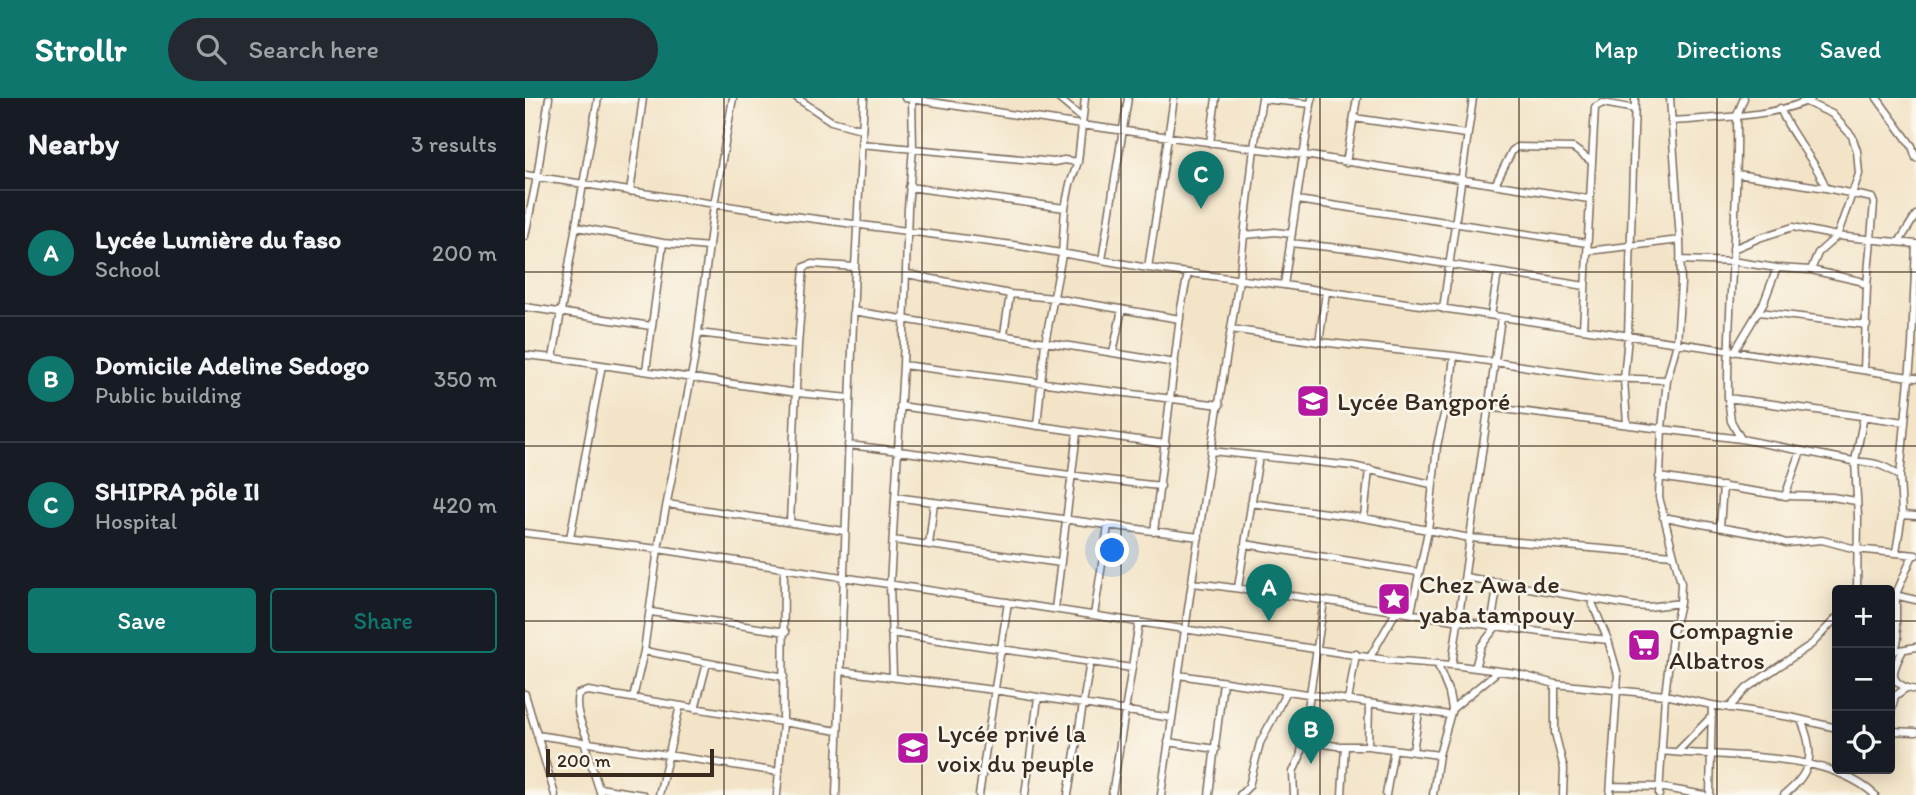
<!DOCTYPE html>
<meta charset="utf-8">
<style>
:root{--surface:#171b24;--page:#242831;--text:#f1f3f6;--muted:#9ea1a6;--line:#363941;--accent:#0f766e}
body{margin:0;font-family:Itim,sans-serif;background:var(--page);color:var(--text)}
.controls{position:absolute;right:21px;bottom:21px;display:grid;overflow:hidden;border-radius:7px;box-shadow:0 4px 18px #0003}
.controls button{width:63px;height:63px;display:grid;place-items:center;padding:0;border:0;border-bottom:2px solid var(--line);background:var(--surface);color:var(--text);font:35px sans-serif}
.scale{position:absolute;left:21px;bottom:18px;width:168px;box-sizing:border-box;padding-left:7px;border:4px solid #3b2a1e;border-top:0;font-size:19px;line-height:24px;white-space:nowrap;color:#3b2a1e;-webkit-text-stroke:5px #fbf7ec;paint-order:stroke}
.you{position:absolute;left:588px;top:453px;width:24px;height:24px;margin:-18px;border:5px solid #fff;border-radius:50%;background:#1a73e8;box-shadow:0 0 0 10px #1a73e833}
.badge{display:grid;place-items:center;width:46px;height:46px;border-radius:50%;background:var(--accent);color:#fff;font-size:23px;font-weight:700}
.pin{position:absolute;translate:-50% -58px;filter:drop-shadow(0 2px 4px #0008)}
.pin::after{content:'';position:absolute;top:37px;width:24px;height:21px;background:inherit;clip-path:polygon(0 0,100% 0,50% 100%)}
.list{margin:0;padding:0;list-style:none}
h2{display:flex;justify-content:space-between;align-items:center;height:91px;margin:0;padding:0 28px;font-size:30px}
h2 small{font-size:23px;font-weight:400;color:var(--muted)}
.list li{display:grid;grid-template-columns:46px 1fr auto;gap:21px;align-items:center;box-sizing:border-box;height:126px;padding:0 28px;border-top:2px solid var(--line)}
.list b{display:block;font-size:26px;white-space:nowrap}
.list p{margin:0;font-size:23px;white-space:nowrap;color:var(--muted)}
.list em{font-size:23px;font-style:normal;color:var(--muted)}
.actions{display:flex;gap:14px;padding:21px 28px}
.actions a{flex:1;padding:16px 0;border:2px solid var(--accent);border-radius:7px;text-align:center;font-size:24px;color:var(--accent)}
.actions .main{background:var(--accent);color:#fff}
.icon{flex:none;width:38px;height:38px;fill:none;stroke:currentColor;stroke-width:2;stroke-linecap:round;stroke-linejoin:round}
.map{position:relative;flex:none;width:1391px;height:697px;overflow:hidden}
header{display:flex;align-items:center;gap:42px;box-sizing:border-box;height:98px;padding:0 35px;background:var(--accent);color:#fff}
header strong{font-size:33px}
nav{display:flex;gap:38px;margin-inline-start:auto;font-size:24px}
.search{width:490px;height:63px;background:var(--page);display:flex;align-items:center;gap:18px;box-sizing:border-box;padding:0 24px;border-radius:38px;color:var(--muted);font-size:26px}
main{display:flex}
aside{flex:1;background:var(--surface)}
.map>svg:first-child{display:block}
.lines{fill:none;stroke-linecap:round;stroke-linejoin:round}
.minor-casing{stroke:#7b6b5a;stroke-width:9}
.minor{stroke:#fff;stroke-width:6}
.grid{fill:none;stroke:#3b2a1e;stroke-width:2;stroke-opacity:0.55}
.labels{text-anchor:middle;dominant-baseline:central;stroke-width:5;stroke-linejoin:round;paint-order:stroke}
.poi-label{font-size:26px;fill:#3b2a1e;stroke:#fbf7ec;text-anchor:start}
</style>
<header>
<strong>Strollr</strong>
<div class="search"><svg class="icon" aria-label="search" viewBox="0 0 24 24"><circle cx="10" cy="10" r="6"/><path d="M15 15l6 6"/></svg>Search here</div>
<nav><a>Map</a><a>Directions</a><a>Saved</a></nav>
</header>
<main>
<aside>
<h2>Nearby<small>3 results</small></h2>
<ul class="list">
<li><span class="badge">A</span><div><b>Lycée Lumière du faso</b><p>School</p></div><em>200 m</em></li>
<li><span class="badge">B</span><div><b>Domicile Adeline Sedogo</b><p>Public building</p></div><em>350 m</em></li>
<li><span class="badge">C</span><div><b>SHIPRA pôle II</b><p>Hospital</p></div><em>420 m</em></li>
</ul>
<div class="actions"><a class="main">Save</a><a>Share</a></div>
</aside>
<div class="map">
<svg width="1391" height="697" viewBox="0 0 1391 697">
<rect width="100%" height="100%" fill="#fbf7ec"/>
<filter id="ink" filterUnits="userSpaceOnUse"><feTurbulence type="fractalNoise" baseFrequency=".0143" numOctaves="2"/><feDisplacementMap in="SourceGraphic" scale="14" xChannelSelector="R" yChannelSelector="G"/><feConvolveMatrix kernelMatrix="1 2 1 2 8 2 1 2 1" color-interpolation-filters="sRGB"/></filter>
<filter id="wash" filterUnits="userSpaceOnUse"><feTurbulence type="fractalNoise" baseFrequency=".00686" numOctaves="4" result="noise"/><feDisplacementMap in="SourceGraphic" scale="28" xChannelSelector="R" yChannelSelector="G"/><feGaussianBlur stdDeviation="1.57" result="paint"/><feColorMatrix in="noise" values="0 0 0 0 0 0 0 0 0 0 0 0 0 0 0 0 0 1.4 0 .05"/><feComposite in="paint" operator="in"/></filter>
<g filter="url(#wash)">
<rect width="100%" height="100%" fill="#f3e4c8"/>
</g>
<g filter="url(#ink)">
<g class="lines">
<defs>
<path id="minor" d="M272 0 306 23 336 31
M380 0 556 27 779 57 1064 101
M533 0 557 20
M1219 0 1212 17C1214 112 1202 205 1203 300L1380 324
M1352 0 1387 48 1391 60
M737 1 786 6
M1281 4 1307 16 1327 38 1332 53 1334 76 1312 138 1293 155 1286 172
M1255 10C1266 40 1290 60 1301 90L1347 100 1349 105 1342 188
M829 20 941 36
M1146 23C1185 20 1254 19 1287 0
M685 45 691 0
M336 46 529 64 539 62 553 64
M821 65 832 0
M1212 76 1301 90
M0 77 268 118 495 148 623 170 759 187 1391 280
M970 87 987 53 992 49 1048 50 1066 63
M384 89 540 110
M105 94 118 0
M772 102 1062 145
M52 129 138 145 184 149
M720 137 750 134 767 136
M0 138 12 79 24 0
M1374 144 1391 117
M765 145 833 152 1060 188
M1208 151 1234 140 1268 129 1312 138 1391 146
M1063 153 1155 142
M577 162 603 0
M1155 162 1213 164 1252 170 1286 172 1335 183 1342 188 1339 272
M623 170 649 0
M382 176 485 196 479 236
M759 187 787 0
M485 196 529 200 655 221
M0 209 126 228
M918 211 948 0
M328 213 650 265
M1234 214 1342 227
M966 217 973 175
M706 231 794 244 929 258 1079 280 1142 282
M1058 231 1070 9 1078 5 1110 11
M173 235 273 247
M794 244 801 194
M1209 254 1239 204 1252 170
M588 255 597 211
M0 257 28 260 73 0
M28 260 272 295 325 300
M378 267 695 307
M121 273 138 145
M1203 300 1206 323 1216 341
M375 308 641 346
M962 309 1216 341 1333 364C1348 363 1364 369 1375 379
M1102 326 1099 281 1103 238 1110 0
M512 328 520 245 537 157 540 110 545 86 553 64 560 0
M323 347C428 358 531 378 636 388
M686 353 828 368 906 386
M1134 379 1260 398 1307 399 1331 403
M1260 398 1276 353
M370 399 674 439
M726 405 839 420 945 440 1148 457
M142 406 319 433
M1377 417 1391 418
M1138 419 1237 437 1261 445 1297 442 1331 451 1391 457
M839 420 844 371
M265 424 273 247 279 169 287 166 330 169
M1195 429 1198 388
M629 434 656 210 663 175
M0 435 133 451 862 562 927 567 990 575 1030 586 1140 597 1187 607 1265 619 1312 630
M45 440 77 267
M368 442 536 465
M720 446 893 474
M404 447 409 404
M1371 454 1377 417 1375 379 1387 248 1391 146
M940 479 1109 508 1123 509 1155 505
M667 485C806 500 944 528 1083 542
M713 490 734 358
M1332 492 1333 419 1330 363 1339 318
M1365 496 1391 502
M1065 500 1083 542 1093 577 1085 697
M530 511 552 335
M126 514 261 534
M886 514 903 433 912 348 926 285 929 258
M569 517 583 428
M966 528 973 484
M366 535 607 570
M1375 552 1391 549
M1378 552C1366 574 1362 586 1391 592
M119 553 259 579
M1365 556 1370 553 1373 541 1371 528V496L1388 457
M845 559 871 514
M912 565 924 595 927 611
M927 567 976 220
M950 570 956 548 971 529
M316 573 469 592 647 620
M654 577 924 617
M368 579 365 486 378 267 383 110 388 50 387 0
M1030 586V635L1039 671 1038 697
M0 596 30 697
M108 600 119 553 133 451 170 258 189 107 208 0
M823 603 831 556
M1204 610 1222 590 1287 546 1312 519
M170 611 182 565
M1365 619 1370 598 1381 590
M1365 633 1391 634
M12 637 254 674
M778 643 812 648H843L914 657
M59 644 76 697
M643 644 691 651
M64 645C58 629 49 613 53 596L63 593 313 633
M843 648 844 606
M888 653 894 614
M1136 653C1200 660 1300 651 1350 697
M1152 654 1187 618
M1086 688 1134 689 1179 697
M74 690 119 697
M134 697 155 608
M252 697 258 625 259 470
M311 697 330 169 339 0
M454 697 483 504
M500 697 513 600
M543 697 565 564
M587 697 614 524
M636 697 686 353 714 182 729 50 737 0
M684 697 698 584
M715 697 724 688 735 645 762 593
M769 697 768 674 775 659 778 643 799 503
M817 697 820 648
M861 697 869 651
M908 697 914 657 927 611 973 573
M1134 697 1140 597 1147 539 1155 505 1156 485 1134 399 1137 330 1142 282 1152 245 1156 185 1155 142 1145 0
M1185 697 1187 607
M1259 697C1288 674 1290 654 1276 622"/>
</defs>
<use href="#minor" class="minor-casing"/>
<use href="#minor" class="minor"/>
</g>
</g>
<path class="grid" d="M199 0V697M397 0V697M596 0V697M795 0V697M994 0V697M1192 0V697M0 174H1391M0 348H1391M0 523H1312M1365 523H1391"/>
<defs>
<symbol id="school-square" viewBox="-11 -11 22 22"><rect x="-9" y="-9" width="18" height="18" rx="4" fill="#b5179e" stroke="#fbf7ec"/><path d="M0-5L7-2L0 1L-7-2ZM-4 1L0 2.5L4 1V4Q0 6-4 4Z" fill="#fff"/></symbol>
<symbol id="sight-square" viewBox="-11 -11 22 22"><rect x="-9" y="-9" width="18" height="18" rx="4" fill="#b5179e" stroke="#fbf7ec"/><path d="M0-6L1.8-2.2L6-1.7L2.9 1.2L3.7 5.4L0 3.3L-3.7 5.4L-2.9 1.2L-6-1.7L-1.8-2.2Z" fill="#fff"/></symbol>
<symbol id="supermarket-square" viewBox="-11 -11 22 22"><rect x="-9" y="-9" width="18" height="18" rx="4" fill="#b5179e" stroke="#fbf7ec"/><path d="M-6-5.5h2.5l.6 2H6L4.5 2H-2.5L-4.4-4H-6ZM-1.5 3.2a1.3 1.3 0 1 0 .1 0ZM3 3.2a1.3 1.3 0 1 0 .1 0Z" fill="#fff"/></symbol>
</defs>
<g fill-rule="evenodd">
<use href="#school-square" x="769" y="284" width="38" height="38"/>
<use href="#sight-square" x="850" y="482" width="38" height="38"/>
<use href="#supermarket-square" x="1100" y="528" width="38" height="38"/>
<use href="#school-square" x="369" y="631" width="38" height="38"/>
</g>
<g class="labels">
<g class="poi-label">
<text x="812" y="303">Lycée Bangporé</text>
<text x="894" y="486">Chez Awa de<tspan x="894" dy="30">yaba tampouy</tspan></text>
<text x="1144" y="532">Compagnie<tspan x="1144" dy="30">Albatros</tspan></text>
<text x="412" y="635">Lycée privé la<tspan x="412" dy="30">voix du peuple</tspan></text>
</g>
</g>
</svg>
<div class="controls">
<button>+</button>
<button>−</button>
<button><svg class="icon" aria-label="locate" viewBox="0 0 24 24"><circle cx="12" cy="12" r="6"/><path d="M12 2v4M12 18v4M2 12h4M18 12h4"/></svg></button>
</div>
<div class="scale">200 m</div>
<div class="you"></div>
<div class="pin badge" style="left:744px;top:524px">A</div>
<div class="pin badge" style="left:786px;top:666px">B</div>
<div class="pin badge" style="left:676px;top:111px">C</div>
</div>
</main>
